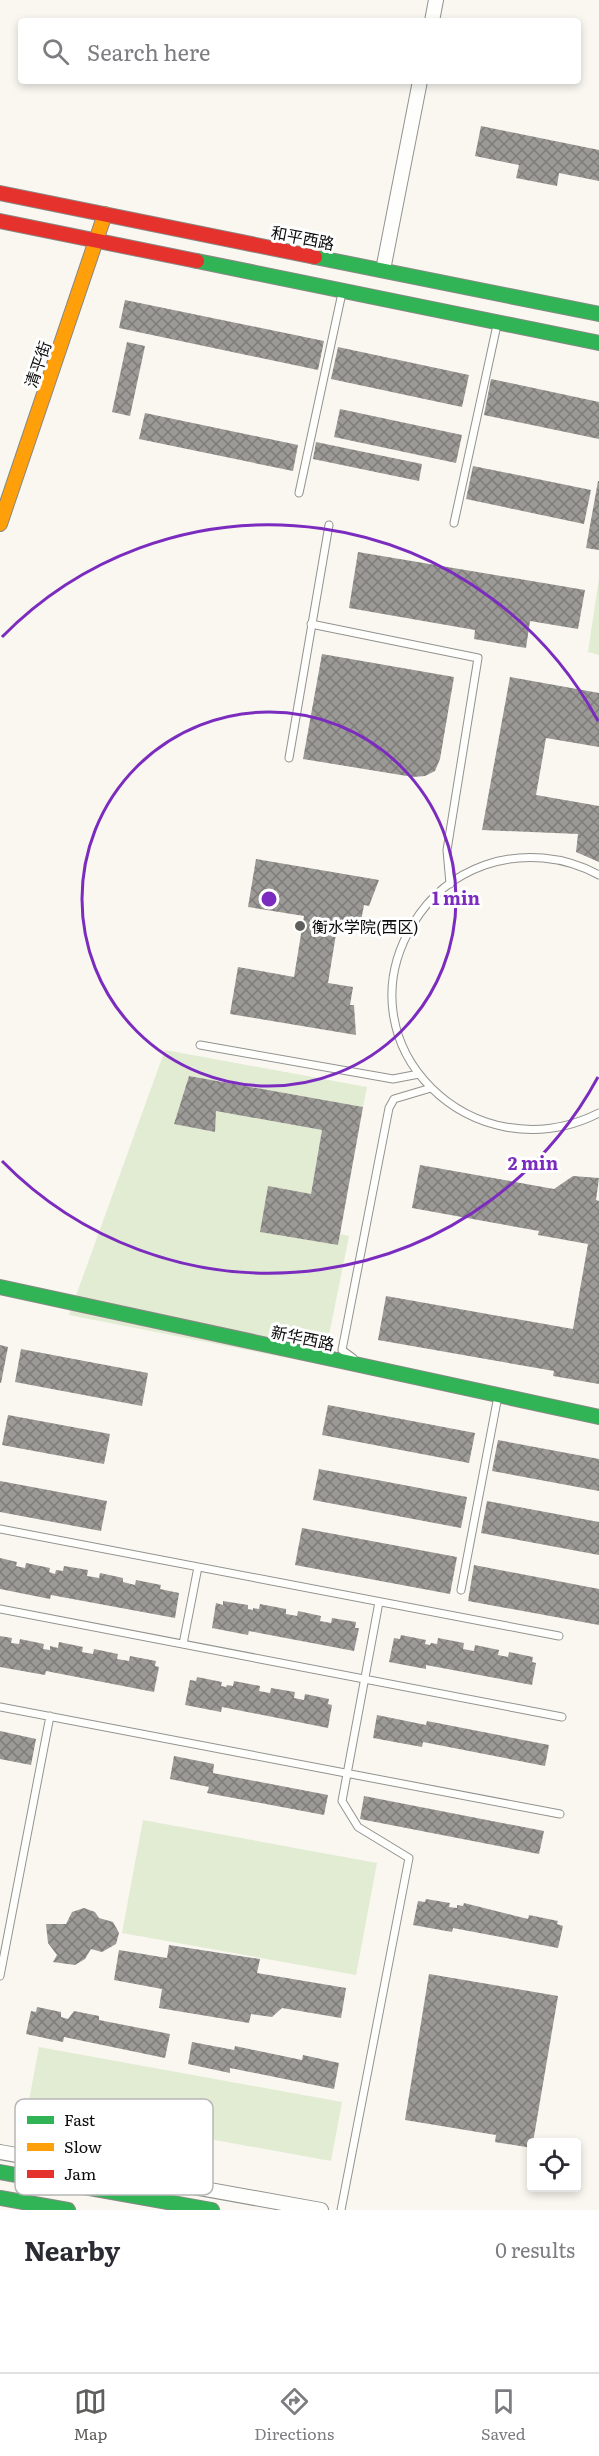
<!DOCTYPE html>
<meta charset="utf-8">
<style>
:root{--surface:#fff;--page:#f7f7f7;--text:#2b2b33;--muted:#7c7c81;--line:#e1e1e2;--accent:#5f5e5c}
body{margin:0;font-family:Literata,"Noto Sans SC",serif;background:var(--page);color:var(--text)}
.controls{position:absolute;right:18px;bottom:18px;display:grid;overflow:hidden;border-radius:6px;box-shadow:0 3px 9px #0003}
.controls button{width:54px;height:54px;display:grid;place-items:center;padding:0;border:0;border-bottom:2px solid var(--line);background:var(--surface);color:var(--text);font:30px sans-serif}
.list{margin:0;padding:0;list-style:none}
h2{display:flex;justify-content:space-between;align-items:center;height:78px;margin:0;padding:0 24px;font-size:26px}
h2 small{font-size:20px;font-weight:400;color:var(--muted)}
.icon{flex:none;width:33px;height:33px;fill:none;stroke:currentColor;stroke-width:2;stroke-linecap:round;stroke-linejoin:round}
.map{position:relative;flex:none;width:599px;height:2210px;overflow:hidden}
.search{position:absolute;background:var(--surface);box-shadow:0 3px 9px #0003;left:18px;right:18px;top:18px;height:66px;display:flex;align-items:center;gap:15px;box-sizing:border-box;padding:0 21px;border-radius:6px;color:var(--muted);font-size:22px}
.sheet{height:162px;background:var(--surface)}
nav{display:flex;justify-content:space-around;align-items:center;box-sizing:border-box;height:84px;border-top:2px solid var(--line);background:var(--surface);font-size:16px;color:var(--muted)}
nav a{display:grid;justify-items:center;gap:3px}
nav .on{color:var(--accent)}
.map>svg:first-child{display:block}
.grass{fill:#e1ecd2}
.building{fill:url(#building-cross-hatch)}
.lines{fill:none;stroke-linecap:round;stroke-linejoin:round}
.lane-casing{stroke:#93928f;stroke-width:9}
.street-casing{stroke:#93928f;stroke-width:16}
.fast-casing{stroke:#898885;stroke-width:16}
.slow-casing{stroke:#898885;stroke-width:16}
.jam-casing{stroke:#898885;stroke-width:16}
.lane{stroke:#fefefd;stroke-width:7}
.street{stroke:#fefefd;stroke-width:14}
.fast{stroke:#30b455;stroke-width:14}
.slow{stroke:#ff9f0a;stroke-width:14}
.jam{stroke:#e5322d;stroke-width:14}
.ring{fill:none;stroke:#7b2cbf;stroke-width:3}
.poi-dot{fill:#5f5e5c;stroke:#fff;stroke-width:2}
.labels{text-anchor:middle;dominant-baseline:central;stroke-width:6;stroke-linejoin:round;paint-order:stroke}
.street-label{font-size:16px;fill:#0c0c0c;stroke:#fff}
.poi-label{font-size:16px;fill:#0c0c0c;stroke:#fff;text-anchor:start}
.key{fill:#fff;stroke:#b6b6b6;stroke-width:1.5}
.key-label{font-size:16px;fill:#0c0c0c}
.centre{fill:#7b2cbf;stroke:#fff;stroke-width:3}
.ring-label{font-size:18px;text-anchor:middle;font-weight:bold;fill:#7b2cbf;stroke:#fff;stroke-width:6;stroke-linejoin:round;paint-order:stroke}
</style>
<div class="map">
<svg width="599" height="2210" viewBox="0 0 599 2210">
<defs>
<pattern id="building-cross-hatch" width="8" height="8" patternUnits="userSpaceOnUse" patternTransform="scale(1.5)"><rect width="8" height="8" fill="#9c9a96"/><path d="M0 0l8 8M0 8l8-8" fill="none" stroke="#7e7c79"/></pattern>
</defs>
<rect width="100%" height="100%" fill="#f9f7f0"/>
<path class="grass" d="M599 578V655L588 652Z
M165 1050 367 1087 363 1107 189 1076 174 1124 214 1132 216 1111 322 1130 311 1194 268 1187 261 1232 338 1245 340 1234 349 1236 323 1365 69 1315Z
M143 1820 377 1863 356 1975 122 1933Z
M39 2047 342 2102 331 2161 28 2106Z"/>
<path class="building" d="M481 126 599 150V181L559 173 557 186 516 178 519 165 475 156Z
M125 300 324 341 318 370 119 328Z
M127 342 145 346 130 416 112 412Z
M338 347 469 375 462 407 331 379Z
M491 379 599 402V439L484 415Z
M340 409 462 435 456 463 334 437Z
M145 413 298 445 293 471 139 439Z
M316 442 422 464 419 481 313 459Z
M473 466 591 490 584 524 466 499Z
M598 481H599V550L586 548Z
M358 552 585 590 578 629 530 621 526 648 474 639 475 630 349 608Z
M322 654 454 677 440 759 435 771 425 776 413 777 303 759Z
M510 677 599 693V747L546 738 536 795 599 806V862L576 852 578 834 482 830Z
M256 859 379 880 369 906 364 905 360 926 338 922 328 983 353 987 350 1005H354L356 1035 230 1014 238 967 294 977 304 916 248 907Z
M189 1076 363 1107 338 1245 260 1232 268 1186 311 1194 322 1130 216 1111 215 1132 174 1124Z
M420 1165 554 1189 573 1176 599 1178 596 1200 599 1201V1384L553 1376 554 1371 378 1340 386 1296 573 1329 588 1244 538 1235 539 1231 412 1208Z
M0 1345 8 1347 1 1383H0Z
M21 1349 148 1373 142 1406 15 1382Z
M328 1405 475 1433 469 1463 322 1435Z
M8 1415 110 1434 104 1464 2 1445Z
M498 1440 599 1459V1491L492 1471Z
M319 1469 467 1497 461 1528 313 1500Z
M0 1481 107 1501 101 1531 0 1512Z
M487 1501 599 1522V1555L481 1533Z
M302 1528 457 1557 450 1594 295 1565Z
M0 1558 17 1562 16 1566 25 1568 26 1563 50 1568 49 1572 55 1574 56 1570 63 1571 64 1566 88 1570 87 1576 99 1578 100 1573 123 1578V1582L135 1585 136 1580 161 1585 160 1589 179 1593 175 1618 51 1595 50 1599 0 1589Z
M474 1565 599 1589V1625L468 1601Z
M223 1601 248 1605V1609L253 1610V1608L259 1609 260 1604 286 1609V1614L297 1616 298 1611 321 1616 320 1621 331 1623 332 1618 356 1622 355 1628H359L354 1651 249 1631 248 1635 212 1628 216 1603 223 1605Z
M401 1635 426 1640 425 1644 430 1645 431 1643 437 1644 438 1638 464 1643 463 1649 474 1651 475 1645 499 1650 498 1655 508 1657 509 1652 533 1657 532 1662 536 1663 532 1685 426 1665V1669L389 1662 394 1638 400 1639Z
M0 1636 12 1638 11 1643 19 1644 20 1639 44 1644 43 1649 50 1650V1646L58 1648 59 1642 83 1647 82 1652 93 1654 94 1649 118 1654 117 1659 129 1661 130 1656 156 1661 155 1666 159 1667 154 1692 46 1671 45 1675 0 1667Z
M197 1677 222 1682 221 1686 226 1687 227 1685 233 1686 234 1681 260 1686 259 1691 270 1693 271 1688 295 1692 294 1698 304 1700 305 1694 329 1699 328 1704 332 1705 328 1728 222 1707 221 1712 185 1705 190 1680 196 1681Z
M377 1715 426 1725 427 1721 549 1745 545 1766 423 1742 422 1747 373 1738Z
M0 1731 36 1739 31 1765 0 1759Z
M174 1756 214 1764 213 1773 328 1795 324 1815 207 1793 209 1787 170 1779Z
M364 1796 544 1831 539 1854 360 1819Z
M426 1899 450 1903 449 1907 457 1908V1905L463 1906 464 1903 528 1919 529 1915 558 1921 557 1924 563 1926 558 1948 453 1928 452 1932 413 1925 418 1901 425 1902Z
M84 1908 95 1912 99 1918 113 1922 119 1933 116 1944 102 1952 91 1949 85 1959 75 1965 53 1962 57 1955 48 1943 46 1924H66L72 1912Z
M169 1945 260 1959 257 1973 346 1988 341 2018 282 2008 272 2017 251 2014 249 2023 159 2008 162 1989 114 1980 119 1950 167 1958Z
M429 1974 558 1996 532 2148 495 2142 496 2135 405 2120Z
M37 2007 61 2012V2017L68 2019 74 2011 99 2016V2020L170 2034 165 2058 64 2037 63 2042 26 2034 31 2011 36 2012Z
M192 2042 234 2050 235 2046 302 2060 303 2055 339 2063 334 2089 230 2068V2073L188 2064Z"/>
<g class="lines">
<defs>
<path id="lane" d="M299 493 342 293
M454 523 497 325
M311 624 478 658 447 850 450 884
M289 758 329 525
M599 875C564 856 523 852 485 865 454 876 429 897 413 924 339 1046 474 1176 599 1113
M200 1045 393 1079 419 1074
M353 1358 342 1350 389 1108 394 1099 431 1088
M0 1529 559 1636
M461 1590 498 1396
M0 1609 562 1717
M183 1644 198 1567
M0 1707 560 1814
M0 1976 50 1716
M341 2210 409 1858 358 1827 342 1801 379 1602"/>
<path id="street" d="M432 21 436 0
M383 270 420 81
M0 2152 321 2210"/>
<path id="fast" d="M315 257 599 314
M197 261 599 343
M0 1287 599 1417
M0 2172 212 2210
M0 2198 68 2210"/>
<path id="slow" d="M0 524 105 214"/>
<path id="jam" d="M0 193 315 257
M0 221 197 261"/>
</defs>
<use href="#lane" class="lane-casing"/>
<use href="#street" class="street-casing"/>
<use href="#fast" class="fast-casing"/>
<use href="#slow" class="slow-casing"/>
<use href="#jam" class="jam-casing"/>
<use href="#lane" class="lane"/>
<use href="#street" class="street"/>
<use href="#fast" class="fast"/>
<use href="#slow" class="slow"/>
<use href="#jam" class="jam"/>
</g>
<g class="ring">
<circle cx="269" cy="899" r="187"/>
<path d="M598 1077A374 374 0 0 1 2 1161M2 637A374 374 0 0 1 598 721"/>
</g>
<circle class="poi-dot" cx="300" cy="926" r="6"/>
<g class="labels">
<g class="street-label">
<text transform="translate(303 237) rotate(11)">和平西路</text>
<text transform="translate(37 364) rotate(-71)">清平街</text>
<text transform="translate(303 1337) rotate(12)">新华西路</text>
</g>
<g class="poi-label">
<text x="312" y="926">衡水学院(西区)</text>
</g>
</g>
<rect x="15" y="2099" width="198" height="96" rx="9" class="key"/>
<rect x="27" y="2116" width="27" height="8" fill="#30b455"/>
<rect x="27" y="2143" width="27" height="8" fill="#ff9f0a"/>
<rect x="27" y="2170" width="27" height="8" fill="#e5322d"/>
<g class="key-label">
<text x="64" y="2126">Fast</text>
<text x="64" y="2153">Slow</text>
<text x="64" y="2180">Jam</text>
</g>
<circle cx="269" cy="899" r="9" class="centre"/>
<g class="ring-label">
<text x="456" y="905">1 min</text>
<text x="533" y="1170">2 min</text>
</g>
</svg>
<div class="controls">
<button><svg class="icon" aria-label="locate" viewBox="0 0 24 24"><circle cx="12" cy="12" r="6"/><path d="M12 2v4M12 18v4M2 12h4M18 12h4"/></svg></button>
</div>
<div class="search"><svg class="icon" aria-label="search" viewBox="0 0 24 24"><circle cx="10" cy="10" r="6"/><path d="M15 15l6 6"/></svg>Search here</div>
</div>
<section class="sheet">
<h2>Nearby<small>0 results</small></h2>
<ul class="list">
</ul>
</section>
<nav>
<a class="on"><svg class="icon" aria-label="map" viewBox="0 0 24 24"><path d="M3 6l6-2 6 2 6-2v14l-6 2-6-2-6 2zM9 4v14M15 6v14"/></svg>Map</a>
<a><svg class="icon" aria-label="directions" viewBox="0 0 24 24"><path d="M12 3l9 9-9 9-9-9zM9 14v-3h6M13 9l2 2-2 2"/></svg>Directions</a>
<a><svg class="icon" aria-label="saved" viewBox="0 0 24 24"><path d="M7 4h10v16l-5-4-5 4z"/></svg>Saved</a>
</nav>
